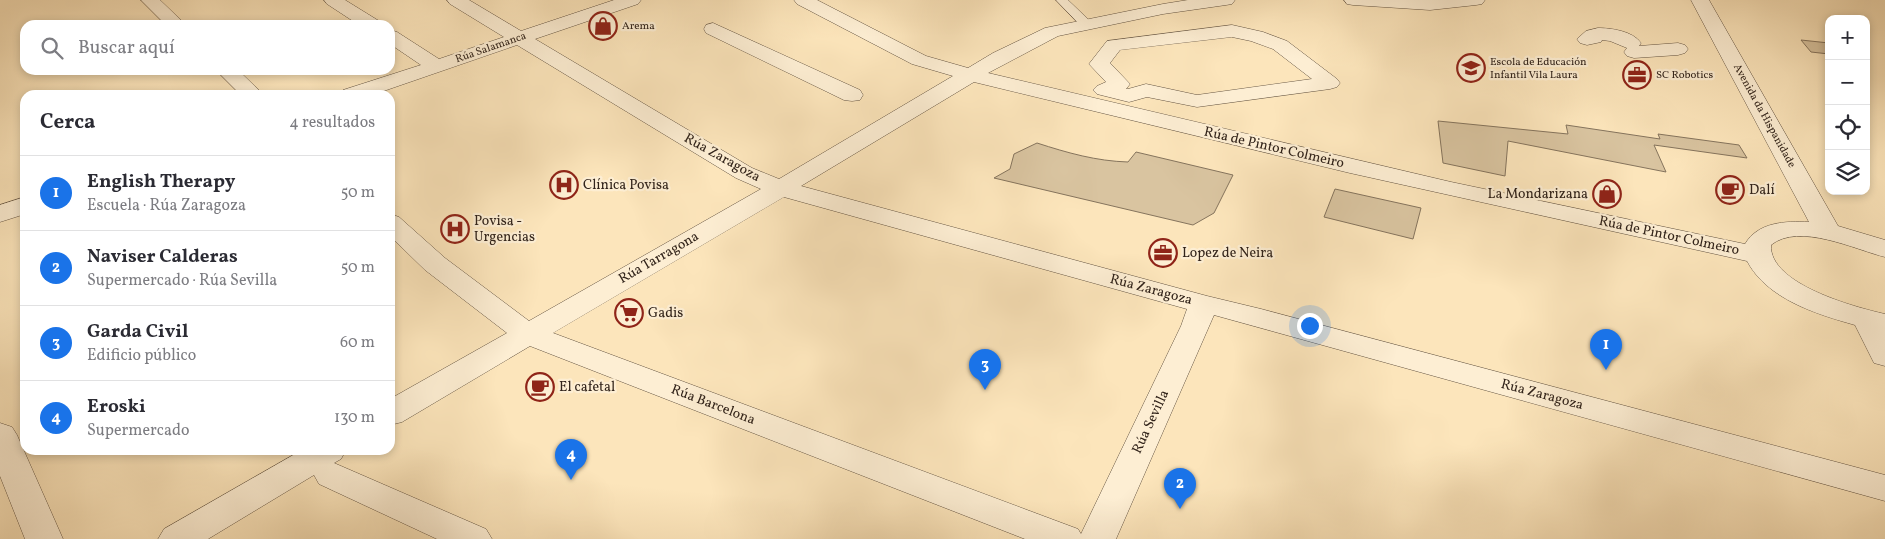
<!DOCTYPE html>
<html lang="es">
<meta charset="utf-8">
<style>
:root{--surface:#fff;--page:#f7f7f7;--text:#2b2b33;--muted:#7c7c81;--line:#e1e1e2;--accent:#1a73e8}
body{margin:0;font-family:Vollkorn,serif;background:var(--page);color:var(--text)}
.controls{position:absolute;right:15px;top:15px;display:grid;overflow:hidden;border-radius:10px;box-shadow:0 2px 8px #0003}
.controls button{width:45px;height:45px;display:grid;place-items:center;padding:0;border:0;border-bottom:1px solid var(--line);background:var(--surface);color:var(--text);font:25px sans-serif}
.you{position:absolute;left:1309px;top:325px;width:18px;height:18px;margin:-12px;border:4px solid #fff;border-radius:50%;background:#1a73e8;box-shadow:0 0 0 8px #1a73e833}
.badge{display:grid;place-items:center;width:32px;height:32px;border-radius:50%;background:var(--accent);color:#fff;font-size:16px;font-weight:700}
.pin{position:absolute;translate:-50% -41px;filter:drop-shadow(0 1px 2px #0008)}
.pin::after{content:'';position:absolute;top:26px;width:18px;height:15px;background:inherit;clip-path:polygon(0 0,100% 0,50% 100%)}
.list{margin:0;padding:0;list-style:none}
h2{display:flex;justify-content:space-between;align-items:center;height:65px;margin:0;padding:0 20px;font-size:21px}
h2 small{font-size:16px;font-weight:400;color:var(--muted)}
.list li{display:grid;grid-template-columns:32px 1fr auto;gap:15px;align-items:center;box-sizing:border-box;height:75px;padding:0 20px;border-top:1px solid var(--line)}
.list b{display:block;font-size:19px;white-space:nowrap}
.list p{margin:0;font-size:16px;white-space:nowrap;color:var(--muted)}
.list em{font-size:16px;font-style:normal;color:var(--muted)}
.icon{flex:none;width:28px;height:28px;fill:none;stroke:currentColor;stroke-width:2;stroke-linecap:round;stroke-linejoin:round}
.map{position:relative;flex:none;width:1885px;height:539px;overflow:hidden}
.search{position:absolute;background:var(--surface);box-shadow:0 2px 8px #0003;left:20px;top:20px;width:375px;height:55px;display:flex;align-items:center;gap:12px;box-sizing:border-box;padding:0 18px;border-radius:15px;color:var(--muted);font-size:19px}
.panel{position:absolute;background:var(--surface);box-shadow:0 2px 8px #0003;left:20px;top:90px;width:375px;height:365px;border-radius:15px}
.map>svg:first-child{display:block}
.green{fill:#d9c4a0;stroke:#85745d}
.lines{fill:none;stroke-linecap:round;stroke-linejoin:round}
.lane-casing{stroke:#645442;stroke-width:1}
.street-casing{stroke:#645442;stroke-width:1}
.lane{fill:#fdeed3;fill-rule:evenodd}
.street{fill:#fdeed3;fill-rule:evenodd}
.labels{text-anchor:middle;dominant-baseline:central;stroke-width:4.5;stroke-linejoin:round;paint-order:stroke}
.far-poi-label{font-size:11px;fill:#31231a;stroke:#fdeed3;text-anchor:start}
.far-street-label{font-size:11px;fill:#31231a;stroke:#fdeed3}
.street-label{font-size:14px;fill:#31231a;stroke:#fdeed3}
.poi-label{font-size:14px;fill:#31231a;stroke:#fdeed3;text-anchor:start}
</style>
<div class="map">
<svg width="1885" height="539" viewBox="0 0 1885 539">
<rect width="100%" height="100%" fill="#fce5bb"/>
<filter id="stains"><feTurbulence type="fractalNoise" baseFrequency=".004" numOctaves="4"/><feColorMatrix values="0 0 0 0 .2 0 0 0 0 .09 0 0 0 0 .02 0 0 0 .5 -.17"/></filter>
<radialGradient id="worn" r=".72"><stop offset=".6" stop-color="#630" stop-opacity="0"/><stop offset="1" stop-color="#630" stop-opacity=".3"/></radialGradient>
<path class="green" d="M1801 40 1829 43V54L1811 52Z
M1438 121 1568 134 1566 125 1660 139 1658 134 1739 145 1747 158 1654 145 1666 172 1508 141 1505 176 1443 163Z
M1037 143C1068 153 1096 161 1128 162L1136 152 1233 175 1214 213 1193 225 994 178 1010 169 1014 154Z
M1335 189 1421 208 1413 239 1324 217Z"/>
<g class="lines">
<defs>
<path id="lane" d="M1056 0H1068L1091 22 1093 25 1091 28H1083Z"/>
<path id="street" d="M141 0H160L186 25H166Z
M324 0H345L379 21 381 25H359L327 4Z
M447 0H469L521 31 614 0H641L638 4 535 39 752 168 779 179 953 76 912 64 797 4 794 0H817L926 56 968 68 993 53 1045 28 1163 4 1188 0H1235L1232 4 1226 5 1163 14 1058 36 988 73 1451 182 1745 244C1758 222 1785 221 1809 222L1691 0H1709L1838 226 1885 240V257C1856 250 1799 222 1771 245 1769 284 1854 307 1885 314V366L1874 363 1855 325C1816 314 1767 299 1747 261L1350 173 974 82 801 186 1207 296 1261 309 1885 475V501L1214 315 1116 539H1025L530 346 402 422 390 425V399L507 333 425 270 390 236V214L399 217 445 258 529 321 761 189 736 178 517 45 372 95H340L343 90 421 65 390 44V30L397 32 439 59 504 37 450 4ZM784 197 1187 309 1181 326 1081 534 1078 529 553 333Z
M1344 0H1485L1482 4 1476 5 1430 10 1353 5 1347 4Z
M713 23 860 90 863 95 860 100 852 101 844 100 706 33 704 29 706 25Z
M1232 25 1263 32 1287 41 1337 79 1340 83 1337 87 1330 89 1197 107 1147 97 1129 102 1097 94 1093 90 1097 86 1106 82 1089 64 1107 41ZM1232 37 1251 41 1273 49 1312 79 1197 95 1146 84 1128 89H1126L1130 84 1110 63 1120 50Z
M1598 28C1611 28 1633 31 1641 43L1639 46 1678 43 1685 45 1688 49 1685 53 1678 55 1634 58 1627 56 1624 52 1627 48 1610 41 1602 40 1601 42 1587 45 1580 43 1577 39 1586 31Z
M216 70H238L264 95H241Z
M25 197V214L0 222V205Z
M0 423 12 427 17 435 63 539H25L0 476Z
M302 450H346L341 459 334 463 486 529 492 539H437L319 484 314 475 208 539H158L164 529Z"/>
</defs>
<use href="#lane" class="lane-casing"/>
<use href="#street" class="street-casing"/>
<use href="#lane" class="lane"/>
<use href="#street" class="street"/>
</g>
<defs>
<symbol id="shop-ring" viewBox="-11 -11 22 22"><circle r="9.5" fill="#fdeed3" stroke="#8f2418" stroke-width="1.5"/><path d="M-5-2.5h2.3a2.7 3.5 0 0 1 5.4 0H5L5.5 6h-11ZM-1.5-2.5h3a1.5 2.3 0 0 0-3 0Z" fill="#8f2418"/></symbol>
<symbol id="school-ring" viewBox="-11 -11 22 22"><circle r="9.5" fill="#fdeed3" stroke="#8f2418" stroke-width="1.5"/><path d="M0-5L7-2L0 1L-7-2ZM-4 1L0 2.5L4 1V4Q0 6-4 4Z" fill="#8f2418"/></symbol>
<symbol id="office-ring" viewBox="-11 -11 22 22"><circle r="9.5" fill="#fdeed3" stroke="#8f2418" stroke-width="1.5"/><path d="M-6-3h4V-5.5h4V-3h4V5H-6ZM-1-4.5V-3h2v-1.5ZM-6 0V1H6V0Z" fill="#8f2418"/></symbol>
<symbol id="hospital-ring" viewBox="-11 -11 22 22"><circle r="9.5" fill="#fdeed3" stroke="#8f2418" stroke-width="1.5"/><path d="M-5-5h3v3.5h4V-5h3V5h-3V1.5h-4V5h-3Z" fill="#8f2418"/></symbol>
<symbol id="cafe-ring" viewBox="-11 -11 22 22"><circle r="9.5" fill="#fdeed3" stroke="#8f2418" stroke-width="1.5"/><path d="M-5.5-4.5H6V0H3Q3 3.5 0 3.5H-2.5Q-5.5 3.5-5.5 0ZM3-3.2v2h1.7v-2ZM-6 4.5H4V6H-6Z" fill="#8f2418"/></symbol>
<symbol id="supermarket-ring" viewBox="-11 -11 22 22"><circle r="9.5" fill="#fdeed3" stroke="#8f2418" stroke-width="1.5"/><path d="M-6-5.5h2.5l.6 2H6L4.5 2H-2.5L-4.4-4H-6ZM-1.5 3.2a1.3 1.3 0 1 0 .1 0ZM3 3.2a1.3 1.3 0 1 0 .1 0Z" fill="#8f2418"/></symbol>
</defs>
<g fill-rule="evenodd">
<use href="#shop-ring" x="587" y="10" width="32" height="32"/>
<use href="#school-ring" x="1455" y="52" width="32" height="32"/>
<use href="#office-ring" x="1621" y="59" width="32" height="32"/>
<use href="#hospital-ring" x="548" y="169" width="32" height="32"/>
<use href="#cafe-ring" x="1714" y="174" width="32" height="32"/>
<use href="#shop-ring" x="1591" y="178" width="32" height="32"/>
<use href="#hospital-ring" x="439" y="213" width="32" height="32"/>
<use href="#office-ring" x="1147" y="237" width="32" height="32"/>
<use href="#supermarket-ring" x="613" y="297" width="32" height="32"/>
<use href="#cafe-ring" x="524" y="371" width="32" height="32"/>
</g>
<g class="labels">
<g class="far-poi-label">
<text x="622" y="26">Arema</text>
<text x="1490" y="62">Escola de Educación<tspan x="1490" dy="13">Infantil Vila Laura</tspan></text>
<text x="1656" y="75">SC Robotics</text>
</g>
<g class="far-street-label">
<text transform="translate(491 48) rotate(-19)">Rúa Salamanca</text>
<text transform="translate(1764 116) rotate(61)">Avenida da Hispanidade</text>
</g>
<g class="street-label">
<text transform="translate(1274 148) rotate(13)">Rúa de Pintor Colmeiro</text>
<text transform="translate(722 158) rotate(29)">Rúa Zaragoza</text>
<text transform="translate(1669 236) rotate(12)">Rúa de Pintor Colmeiro</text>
<text transform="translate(659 258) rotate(-30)">Rúa Tarragona</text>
<text transform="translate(1151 290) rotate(15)">Rúa Zaragoza</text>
<text transform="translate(1542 395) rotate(15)">Rúa Zaragoza</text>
<text transform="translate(713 405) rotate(21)">Rúa Barcelona</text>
<text transform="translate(1151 422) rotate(-65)">Rúa Sevilla</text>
</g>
<g class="poi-label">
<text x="583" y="185">Clínica Povisa</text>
<text x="1749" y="190">Dalí</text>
<text x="1588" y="194" text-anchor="end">La Mondarizana</text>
<text x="474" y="221">Povisa -<tspan x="474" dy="16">Urgencias</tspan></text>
<text x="1182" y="253">Lopez de Neira</text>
<text x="648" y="313">Gadis</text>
<text x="559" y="387">El cafetal</text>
</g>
</g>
<rect width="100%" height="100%" filter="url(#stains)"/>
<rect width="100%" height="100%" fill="url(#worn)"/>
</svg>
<div class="controls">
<button>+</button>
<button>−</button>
<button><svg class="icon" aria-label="locate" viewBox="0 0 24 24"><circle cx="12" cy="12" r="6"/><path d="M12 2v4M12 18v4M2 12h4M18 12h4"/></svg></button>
<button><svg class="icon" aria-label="layers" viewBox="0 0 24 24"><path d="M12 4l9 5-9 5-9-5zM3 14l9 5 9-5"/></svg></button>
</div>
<div class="you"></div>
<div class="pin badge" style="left:1606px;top:370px">1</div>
<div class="pin badge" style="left:1180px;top:509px">2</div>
<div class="pin badge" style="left:985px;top:390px">3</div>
<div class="pin badge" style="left:571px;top:480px">4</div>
<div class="search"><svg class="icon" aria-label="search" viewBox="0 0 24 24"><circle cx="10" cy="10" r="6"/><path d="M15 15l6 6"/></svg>Buscar aquí</div>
<section class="panel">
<h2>Cerca<small>4 resultados</small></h2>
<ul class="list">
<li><span class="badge">1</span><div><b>English Therapy</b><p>Escuela · Rúa Zaragoza</p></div><em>50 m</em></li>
<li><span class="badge">2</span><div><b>Naviser Calderas</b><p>Supermercado · Rúa Sevilla</p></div><em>50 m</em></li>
<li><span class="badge">3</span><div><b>Garda Civil</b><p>Edificio público</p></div><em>60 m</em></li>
<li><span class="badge">4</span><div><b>Eroski</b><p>Supermercado</p></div><em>130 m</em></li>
</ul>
</section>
</div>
